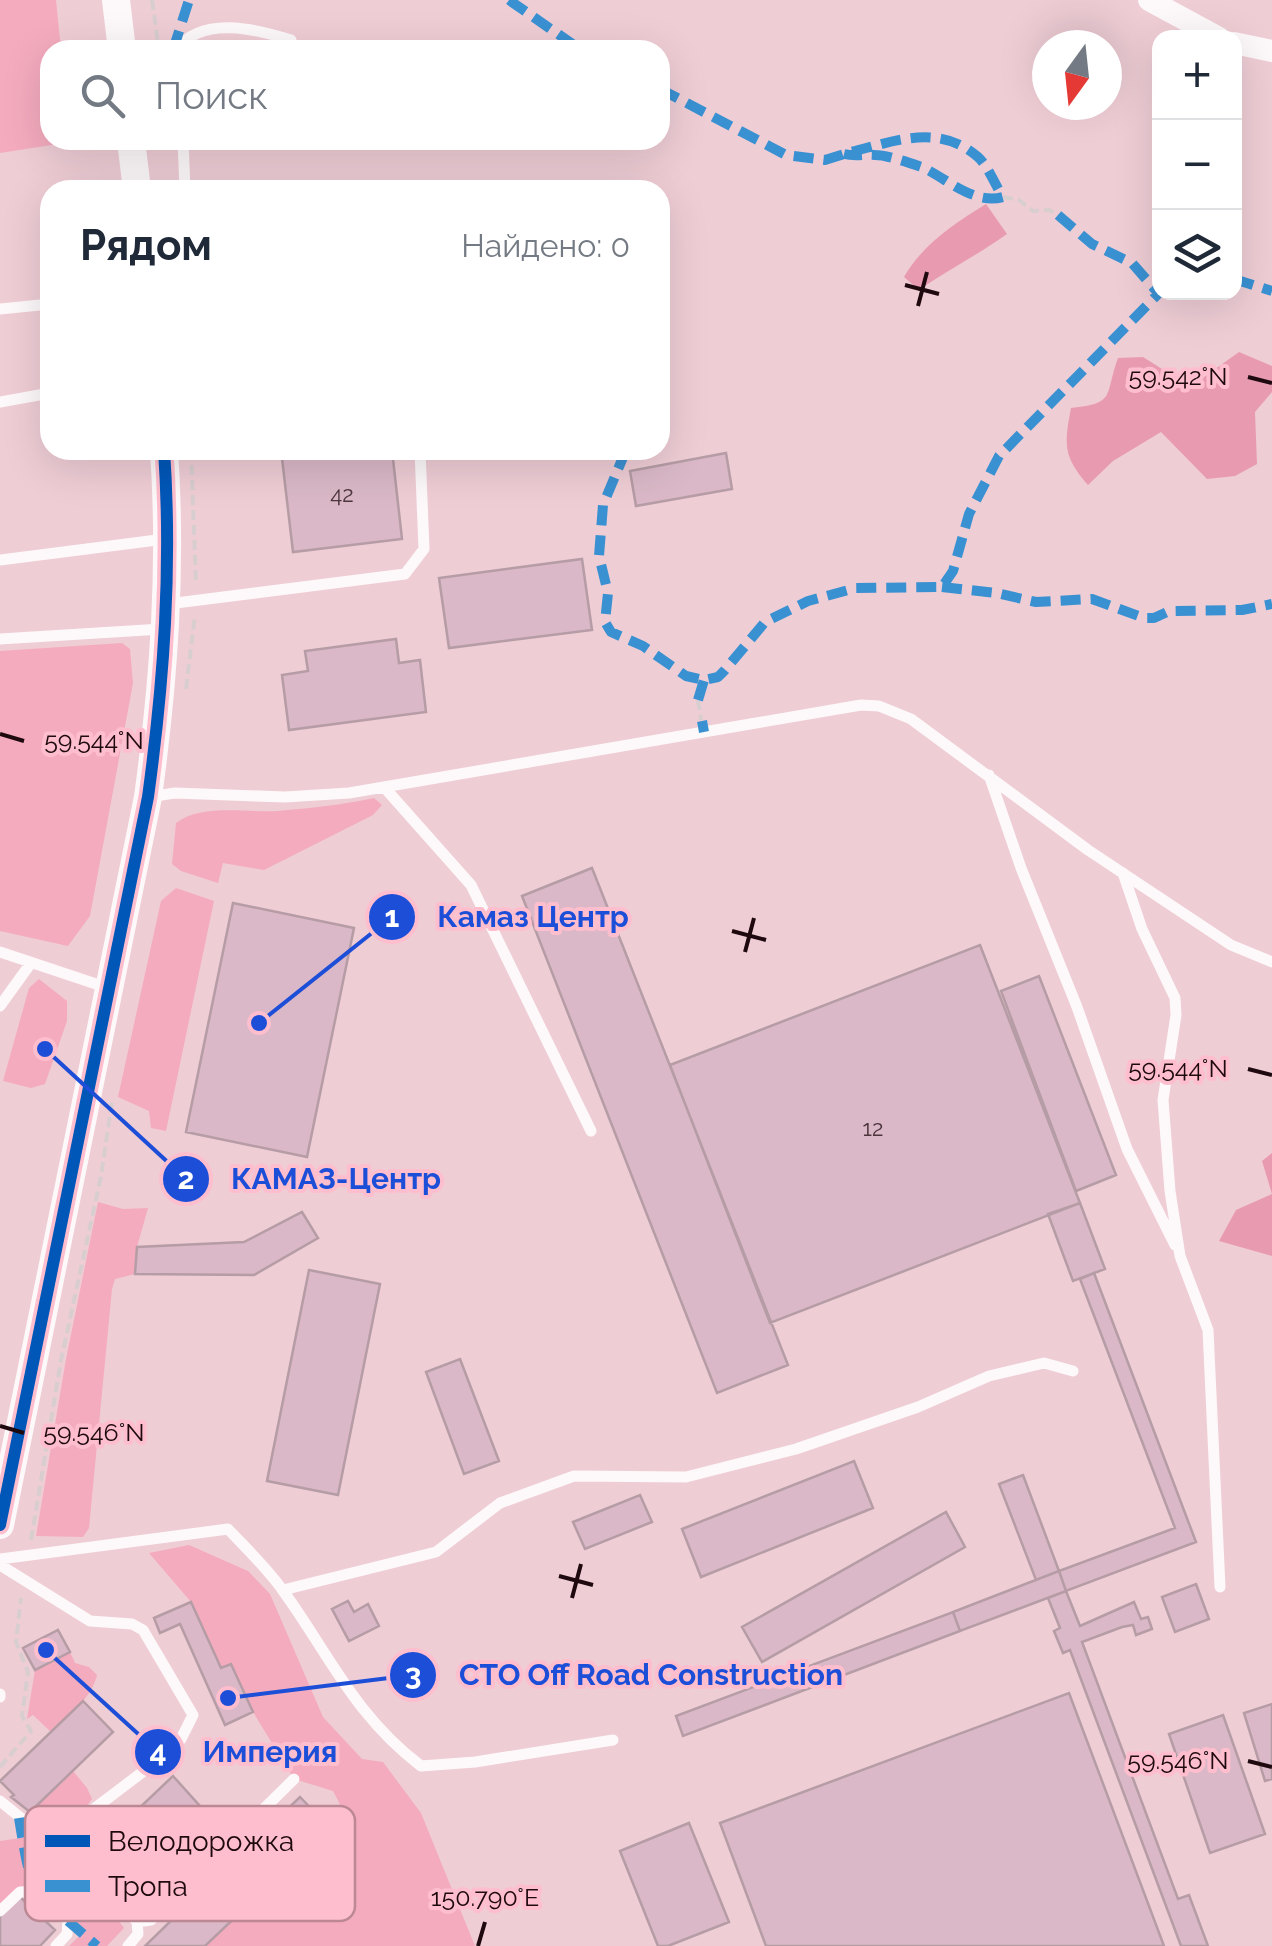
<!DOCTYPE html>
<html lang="ru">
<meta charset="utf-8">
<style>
:root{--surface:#fff;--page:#f6f6f7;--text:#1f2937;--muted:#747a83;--line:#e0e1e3}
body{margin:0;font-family:Raleway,sans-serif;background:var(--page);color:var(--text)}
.controls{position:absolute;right:30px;top:30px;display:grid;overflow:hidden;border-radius:20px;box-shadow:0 10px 40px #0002}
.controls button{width:90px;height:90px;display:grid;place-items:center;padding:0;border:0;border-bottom:2px solid var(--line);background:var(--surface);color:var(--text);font:50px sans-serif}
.compass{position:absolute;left:1032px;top:30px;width:90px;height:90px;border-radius:50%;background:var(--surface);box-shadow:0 10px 40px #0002;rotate:195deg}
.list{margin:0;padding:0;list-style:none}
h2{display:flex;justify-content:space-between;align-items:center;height:130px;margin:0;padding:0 40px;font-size:42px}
h2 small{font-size:32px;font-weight:400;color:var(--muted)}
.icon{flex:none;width:55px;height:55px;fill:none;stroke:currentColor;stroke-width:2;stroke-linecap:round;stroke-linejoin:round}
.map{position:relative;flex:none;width:1272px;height:1946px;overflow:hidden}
.search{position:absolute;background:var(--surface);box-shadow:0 10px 40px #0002;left:40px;top:40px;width:630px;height:110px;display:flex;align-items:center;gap:25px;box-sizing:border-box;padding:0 35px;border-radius:30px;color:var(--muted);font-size:38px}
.panel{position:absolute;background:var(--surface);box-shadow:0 10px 40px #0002;left:40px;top:180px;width:630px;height:280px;border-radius:30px}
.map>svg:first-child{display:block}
.green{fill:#f4abbe}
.forest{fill:#e89bb0}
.building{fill:#dab8c7;stroke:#b59ca5;stroke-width:2.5}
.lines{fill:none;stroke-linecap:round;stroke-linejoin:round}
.path{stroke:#d8ced0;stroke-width:4;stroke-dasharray:10 5;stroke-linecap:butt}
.service{stroke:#fdf8f9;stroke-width:11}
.minor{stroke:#fdf8f9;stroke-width:22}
.tertiary{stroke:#fdf8f9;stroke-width:28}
.quiet{stroke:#3a91d2;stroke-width:10;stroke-dasharray:20 10;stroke-linecap:butt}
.cycleway-casing{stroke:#febecd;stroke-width:19}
.cycleway{stroke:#0057b8;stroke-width:12}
.ticks{fill:none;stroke:#1e090f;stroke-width:4}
.labels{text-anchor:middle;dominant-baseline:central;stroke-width:8;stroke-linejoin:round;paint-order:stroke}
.number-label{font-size:22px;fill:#4d353d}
.key{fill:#febecd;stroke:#bb8894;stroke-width:2.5}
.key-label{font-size:28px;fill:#1e090f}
.ticks-label{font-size:25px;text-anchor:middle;fill:#1e090f;stroke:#febecd;stroke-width:8;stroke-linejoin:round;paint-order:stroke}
.leader{fill:none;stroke:#1d4ed8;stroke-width:4}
.callout-dot{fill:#1d4ed8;stroke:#febecd;stroke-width:4}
.mark-label{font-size:30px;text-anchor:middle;font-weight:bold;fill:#fff}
.callout-label{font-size:30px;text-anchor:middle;font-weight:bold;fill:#1d4ed8;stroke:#febecd;stroke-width:8;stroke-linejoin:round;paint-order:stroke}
</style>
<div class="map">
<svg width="1272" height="1946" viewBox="0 0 1272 1946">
<rect width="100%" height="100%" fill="#efcdd5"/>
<path class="green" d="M0 0H56L61 50H50V140L71 142 0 153Z
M122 643 130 649 133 683 90 916 68 946 0 931V651Z
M374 798 382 805 373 815 264 870 223 863 218 883 181 871 172 864 176 823C202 803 247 813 278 811 310 808 342 805 374 798Z
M176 888 214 901 166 1131 151 1128 149 1111 118 1097 161 901Z
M39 979 67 1001V1021L45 1084 31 1088 3 1081 29 988Z
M98 1202 123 1209 148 1208 137 1247 135 1274 115 1279 112 1289 89 1528 83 1537 36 1536 66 1359Z
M189 1545 248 1571 270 1594 323 1717 362 1759 383 1762 421 1813 475 1946H205L345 1814 333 1791 294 1779 253 1712 232 1665 221 1668 191 1602 149 1553Z
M70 1652 75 1663 89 1667 97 1675C91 1699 69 1715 51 1732L33 1715 27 1719 35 1670Z
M73 1771 87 1788 92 1799C80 1817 59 1821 39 1820L30 1812Z
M199 1805 224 1830 164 1891 153 1880 133 1896 124 1893 83 1849 86 1841 95 1851 131 1819 134 1813 160 1841Z
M40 1835 69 1854 124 1928 107 1946H69L83 1932 41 1887C22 1881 13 1893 0 1906V1841Z"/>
<path class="forest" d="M986 204 1007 234C979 254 948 270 919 290L904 277C923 244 954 224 986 204Z
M1239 352 1272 366V392L1255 412 1257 464 1235 476 1207 479 1161 432 1113 461 1088 485C1063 456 1064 445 1071 408 1117 403 1104 396 1118 358L1143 357 1170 374 1197 382Z
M1272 1153V1256L1219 1241 1236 1210 1272 1194 1262 1161Z"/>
<path class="building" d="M281 450H392L402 539 293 552Z
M726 453 732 489 636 506 630 471Z
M582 559 592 630 449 648 439 578Z
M396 639 399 663 420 660 426 712 289 730 282 675 308 671 305 651Z
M592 868 788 1365 717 1393 522 896Z
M233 903 354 928 307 1157 186 1132Z
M980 945 1080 1203 770 1323 670 1065Z
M1039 976 1116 1175 1076 1191 1001 991Z
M1080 1203 1105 1269 1073 1281 1048 1214Z
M302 1212 318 1238 254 1275 135 1274 137 1247 244 1242Z
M309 1270 380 1284 338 1495 267 1481Z
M1094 1273 1196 1542 1066 1591 1059 1571 1175 1528 1080 1279Z
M460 1359 499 1461 464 1474 426 1372Z
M854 1461 873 1508 701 1577 682 1529Z
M1023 1475 1059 1571 1036 1580 999 1484Z
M640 1495 652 1522 585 1549 573 1522Z
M946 1512 965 1547 762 1662 742 1627Z
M1059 1571 1066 1591 960 1631 953 1612Z
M1196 1584 1209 1619 1175 1632 1162 1597Z
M1066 1591 1080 1626 1134 1602 1141 1619 1148 1617 1152 1629 1136 1635 1133 1625 1122 1627 1082 1642 1178 1899 1189 1895 1208 1946H1181L1070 1650 1063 1653 1054 1631 1060 1628 1048 1598Z
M348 1601 354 1612 368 1604 379 1626 349 1641 332 1609Z
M191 1602 221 1668 231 1664 253 1712 225 1725 180 1624 160 1633 154 1618Z
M953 1612 960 1631 683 1736 676 1716Z
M58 1630 70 1652 35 1670 23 1648Z
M1069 1693 1164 1946H766L720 1823Z
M83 1701 113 1732 30 1812 11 1797 14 1795 0 1781Z
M1272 1704V1779L1265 1781 1244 1713Z
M1223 1715 1265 1834 1210 1853 1169 1734Z
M173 1776 199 1805 160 1841 134 1813Z
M300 1797 329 1827 243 1910 213 1880Z
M689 1823 729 1922 668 1946H658L620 1851Z
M213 1880 243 1910 205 1946H145Z
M19 1896 55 1930 40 1946H0V1917Z"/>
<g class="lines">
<path class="path" d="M152 0 159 50
M1003 197 1019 200 1033 211 1049 210 1058 215
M191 450 196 585
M186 689 195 615
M698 700 701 720
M31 1540 61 1360 101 1176 112 1102
M0 1767 31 1731 22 1716 28 1672 16 1642 21 1598"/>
<path class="service" d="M176 50C202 15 256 29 291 40
M183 140 185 190
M0 309 50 304
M0 402 50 393
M0 560 165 539
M168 604 405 574 424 549 420 450
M0 639 162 629
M989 775 1021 868 1077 1007 1127 1149 1175 1245
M384 787 471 885 591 1131
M148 797 175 793 285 797 349 793 861 705 879 706 911 719 1088 850 1231 945 1272 962
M1123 873 1142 929 1175 998 1176 1015 1163 1100 1170 1191 1180 1256 1208 1330 1220 1587
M0 952 108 988
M0 1006 31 963
M0 1559 228 1529C247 1549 268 1569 284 1592 330 1656 355 1716 421 1766L475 1762 613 1740
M0 1565 90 1621 132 1624 143 1630 193 1715 181 1739 165 1755 74 1824 59 1832 137 1922 138 1934 128 1946
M283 1590 436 1552 500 1503 574 1476 686 1477 796 1449 918 1407 989 1376 1044 1363 1073 1371
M0 1694V1697
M0 1801 26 1822 59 1832
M0 1911 20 1892 37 1891 68 1921 67 1934 56 1946
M137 1922 151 1920 294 1779"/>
<path class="minor" d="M1149 0 1219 38
M1234 43 1272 51"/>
<path class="tertiary" d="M116 0 122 50
M131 140 137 190
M0 1525 148 797C164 680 172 567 164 450"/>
<path class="quiet" d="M509 0 581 50
M173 50 189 0
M660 89 786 155 825 160 851 152C895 141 939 123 978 157 988 166 995 185 1003 197 973 205 946 178 922 167 910 163 887 155 875 155 863 154 856 157 844 154
M1058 215 1092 244 1132 263 1159 294
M1234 279 1272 291
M626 450 603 505 599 556 608 593 605 622 611 632 643 646 686 676 704 680 718 677 725 670 765 622 808 601 856 588 942 587 953 571 969 514 999 456 1160 292
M942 587 996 593 1036 602 1092 599 1144 618H1154L1169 611 1242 610 1272 604
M698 700 704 680
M702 721 704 732
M19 1818C22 1835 28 1880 37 1891
M67 1840H87L203 1868
M68 1921 97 1946"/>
<defs>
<path id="cycleway" d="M0 1525 148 797C164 680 172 567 164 450"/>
</defs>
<use href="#cycleway" class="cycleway-casing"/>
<use href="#cycleway" class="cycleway"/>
</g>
<path class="ticks" d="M905 285 939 294M918 306 927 272M1248 377 1272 383M0 734 24 741M732 931 766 940M745 952 754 918M1248 1069 1272 1075M0 1426 24 1433M559 1576 593 1585M572 1598 581 1564M1248 1761 1272 1767M478 1946 485 1922"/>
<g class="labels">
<g class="number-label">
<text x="342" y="494">42</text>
<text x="873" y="1128">12</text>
</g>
</g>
<rect x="25" y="1806" width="330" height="115" rx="15" class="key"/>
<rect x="45" y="1835" width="45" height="12" fill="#0057b8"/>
<rect x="45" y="1880" width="45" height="12" fill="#3a91d2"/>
<g class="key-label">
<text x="108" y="1851">Велодорожка</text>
<text x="108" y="1896">Тропа</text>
</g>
<g class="ticks-label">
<text x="1178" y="385">59.542°N</text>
<text x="94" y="749">59.544°N</text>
<text x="1178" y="1077">59.544°N</text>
<text x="94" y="1441">59.546°N</text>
<text x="1178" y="1769">59.546°N</text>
<text x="485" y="1906">150.790°E</text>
</g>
<path class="leader" d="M259 1023L392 917M45 1049L186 1179M228 1698L413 1675M46 1650L158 1752"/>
<g class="callout-dot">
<circle cx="259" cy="1023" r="10"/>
<circle cx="45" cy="1049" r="10"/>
<circle cx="228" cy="1698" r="10"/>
<circle cx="46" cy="1650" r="10"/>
<circle cx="392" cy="917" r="25"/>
<circle cx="186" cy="1179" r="25"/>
<circle cx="413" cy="1675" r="25"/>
<circle cx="158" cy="1752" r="25"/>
</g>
<g class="mark-label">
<text x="392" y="927">1</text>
<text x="186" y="1189">2</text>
<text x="413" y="1685">3</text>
<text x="158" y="1762">4</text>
</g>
<g class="callout-label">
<text x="533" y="927">Камаз Центр</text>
<text x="336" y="1189">КАМАЗ-Центр</text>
<text x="651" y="1685">СТО Off Road Construction</text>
<text x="270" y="1762">Империя</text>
</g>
</svg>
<div class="controls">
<button>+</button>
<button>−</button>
<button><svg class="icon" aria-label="layers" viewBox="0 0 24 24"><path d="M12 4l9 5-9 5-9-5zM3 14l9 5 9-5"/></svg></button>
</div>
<svg class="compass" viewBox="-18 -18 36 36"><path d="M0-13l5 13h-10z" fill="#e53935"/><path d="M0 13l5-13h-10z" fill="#747a83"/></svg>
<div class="search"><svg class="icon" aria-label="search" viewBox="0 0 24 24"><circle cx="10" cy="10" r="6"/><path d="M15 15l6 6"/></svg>Поиск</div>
<section class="panel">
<h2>Рядом<small>Найдено: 0</small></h2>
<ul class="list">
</ul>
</section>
</div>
